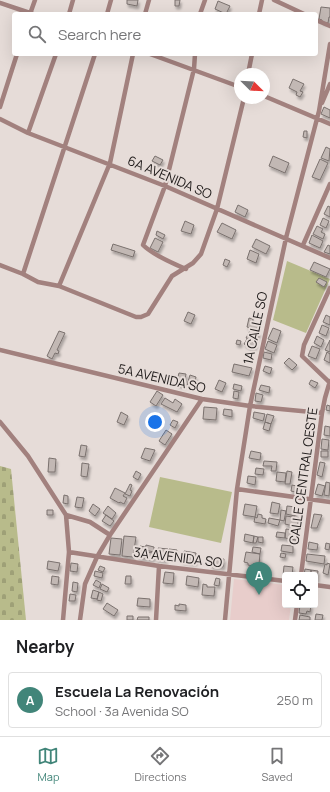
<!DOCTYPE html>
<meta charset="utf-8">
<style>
:root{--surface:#fff;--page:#f2f2f2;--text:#202124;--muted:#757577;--line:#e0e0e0;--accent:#418579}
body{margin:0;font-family:Manrope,sans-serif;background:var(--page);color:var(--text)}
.controls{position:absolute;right:12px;bottom:12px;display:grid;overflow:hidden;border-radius:4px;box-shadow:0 4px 16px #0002}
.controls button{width:36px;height:36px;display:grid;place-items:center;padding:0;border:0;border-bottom:1px solid var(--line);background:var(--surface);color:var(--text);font:20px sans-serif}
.compass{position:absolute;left:234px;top:68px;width:36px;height:36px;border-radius:50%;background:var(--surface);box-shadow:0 4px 16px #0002;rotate:114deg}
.you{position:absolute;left:155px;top:422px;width:14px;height:14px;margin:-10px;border:3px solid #fff;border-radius:50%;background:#1a73e8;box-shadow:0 0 0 6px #1a73e833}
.badge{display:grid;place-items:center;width:26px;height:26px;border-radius:50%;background:var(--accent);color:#fff;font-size:13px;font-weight:700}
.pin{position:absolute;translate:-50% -33px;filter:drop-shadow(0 1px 2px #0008)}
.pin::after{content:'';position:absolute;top:21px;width:14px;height:12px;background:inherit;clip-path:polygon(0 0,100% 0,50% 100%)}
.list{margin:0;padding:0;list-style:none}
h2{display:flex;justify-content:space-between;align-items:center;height:52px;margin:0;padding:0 16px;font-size:17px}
h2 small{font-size:13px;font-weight:400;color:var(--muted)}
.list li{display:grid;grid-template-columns:26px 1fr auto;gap:12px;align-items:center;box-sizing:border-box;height:56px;margin:0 8px 8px;padding:0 8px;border:1px solid var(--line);border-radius:4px}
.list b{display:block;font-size:15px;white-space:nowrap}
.list p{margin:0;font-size:13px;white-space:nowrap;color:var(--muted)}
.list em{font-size:13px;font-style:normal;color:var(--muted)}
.icon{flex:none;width:22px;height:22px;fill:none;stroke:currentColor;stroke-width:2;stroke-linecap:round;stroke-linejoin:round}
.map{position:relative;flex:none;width:330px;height:620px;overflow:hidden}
.search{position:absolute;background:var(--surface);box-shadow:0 4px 16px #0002;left:12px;right:12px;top:12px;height:44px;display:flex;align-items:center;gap:10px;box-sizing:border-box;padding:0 14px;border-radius:4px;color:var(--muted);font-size:15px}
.sheet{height:116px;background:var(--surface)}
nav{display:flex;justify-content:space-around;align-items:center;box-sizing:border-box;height:56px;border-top:1px solid var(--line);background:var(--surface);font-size:11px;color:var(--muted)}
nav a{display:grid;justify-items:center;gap:2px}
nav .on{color:var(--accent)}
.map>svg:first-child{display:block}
.education{fill:#e8cdcb}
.cemetery{fill:url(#cemetery-stones)}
.garden{fill:#b8bb8b}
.building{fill:#c2b8b4;stroke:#7a716e;filter:url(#shadow)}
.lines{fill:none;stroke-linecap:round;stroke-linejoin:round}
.minor{stroke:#a2817e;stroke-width:4.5}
.labels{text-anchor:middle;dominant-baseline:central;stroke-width:4;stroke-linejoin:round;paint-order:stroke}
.street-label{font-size:13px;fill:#1e1a19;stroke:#e6dcd8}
</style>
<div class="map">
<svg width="330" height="620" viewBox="0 0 330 620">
<defs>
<pattern id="cemetery-stones" width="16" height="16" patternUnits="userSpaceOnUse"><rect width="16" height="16" fill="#b8bb8b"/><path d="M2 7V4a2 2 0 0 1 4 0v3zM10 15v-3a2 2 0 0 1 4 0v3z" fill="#9ea077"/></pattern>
<filter id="shadow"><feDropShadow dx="1.5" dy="3" stdDeviation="1" flood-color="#0004"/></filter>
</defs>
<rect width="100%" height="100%" fill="#e6dcd8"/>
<path class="education" d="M234 579 285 585V605H291L289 620H230Z"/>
<path class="cemetery" d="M0 466 11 469 26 620H0Z"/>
<path class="garden" d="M287 261 330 279 306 333 273 320Z
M160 477 232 492 221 543 149 527Z"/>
<path class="building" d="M127 0H138L137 6 127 4Z
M175 0H180L179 6H175Z
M218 1 230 6 226 14 215 9Z
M321 7 330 8V17H329L328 23 322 22V20L319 19Z
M293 79 304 84 300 91 303 92 300 97 296 95 297 92 289 88Z
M324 107 330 110V118L321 114Z
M304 131H307V138L303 137Z
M326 147 330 149 329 161 321 158Z
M155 156 163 160 160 165 152 161Z
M273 156 289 163 285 173 269 166Z
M320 159 328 163 320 180 312 177Z
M238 205 248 210 245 217 235 212Z
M328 206 330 207V217L324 214Z
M323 218 329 221 326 228 320 225Z
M185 221 194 225 191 234 181 231Z
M222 223 236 230 232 239 217 232Z
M317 226 323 229 321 232 325 234 323 239 313 234Z
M157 231 165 235 163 239 156 235Z
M312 235 323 241 320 248 309 243Z
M155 238 163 242 158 252 150 248Z
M256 239 270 246 266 254 252 247Z
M113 244 135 251 133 257 111 250Z
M328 245 330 246V254L324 252Z
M250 250 259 254 256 263 247 259Z
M225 259 230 261 227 267 223 265Z
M314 262 330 269 326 277 310 270Z
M319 278 327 282 324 287 316 282Z
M188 312 195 315 191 324 184 321Z
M326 315 330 317V325L323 322Z
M249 318 253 319V322L258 323 257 330 247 327Z
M322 325 329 328 326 336 319 333Z
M273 328 281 331 277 343 268 339Z
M251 329 259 333 254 342 246 338Z
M59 331 65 333 57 350 59 351 58 354 55 353 52 359 47 356Z
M317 336 324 340 321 347 314 343Z
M247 339 256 344 253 349 244 344Z
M237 340 241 341 240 345 236 344Z
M330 340V352L325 350Z
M268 341 277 345 274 353 265 349Z
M312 346 320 349 316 359 308 356Z
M264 352 272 354 271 360 263 358Z
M327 352 330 354V363L324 360Z
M289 358 297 365 292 370 284 363Z
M234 364 252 368 249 376 232 372Z
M265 366 272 368 270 374 263 371Z
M179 373 186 374 184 386 176 384Z
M190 375 196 377 194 387 187 385Z
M219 380 226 383 222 392 215 389Z
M311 380 318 383 315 388 309 384Z
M234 384 242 386 241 391 233 389Z
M261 385 270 387 269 393 259 390Z
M157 391 163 395 156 406 150 402Z
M234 391 239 392 238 399 233 398Z
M256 393 263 395 261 402 255 401Z
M165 398 173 403 175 399 182 404 177 412 161 404Z
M327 405 330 406V411L326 410Z
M204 407 217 408 216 420 203 419Z
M224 409 232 410V417L223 415Z
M121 412 128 416 124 425 117 422Z
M254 412 265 414 263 421 253 418Z
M267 414 274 416 271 424 265 422Z
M173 420 178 422 175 428 170 425Z
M265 422 271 424 269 431 263 429Z
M325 426 330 427V436L324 435Z
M166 430 172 434 165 445 159 441Z
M322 439 329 440 328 450 321 449Z
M81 445 87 446 85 457 79 456Z
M145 448 155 450 150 461 141 458Z
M251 451 261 453 260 460 249 458Z
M321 451H328V457H321Z
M49 458 56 459 55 472H48Z
M264 461 277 462 276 471H271L272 466H263Z
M320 462 325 463 322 477 317 475Z
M82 463 89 464 87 477 81 476Z
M256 468 264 469 263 475 255 474Z
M136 471 141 474 138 480 133 477Z
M287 471 292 472 290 484H285Z
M277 472 286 473 285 482 276 481Z
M248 476 256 477 255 485 247 483Z
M326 482 330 483 329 496 324 495Z
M130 484 132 485 130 490 132 491 130 496 125 494Z
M318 484 325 486 322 496 315 494Z
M292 485 301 487 299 493 291 491Z
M115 488 125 493 123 496 127 498 124 504 120 502 119 503 110 498Z
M64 495 68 496V504L63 503Z
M77 497 84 498 82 508 75 507Z
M272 502 280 504 278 514 270 513Z
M93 504 100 509 95 516 89 511Z
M245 504 257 506 255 517 243 515Z
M108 506 116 513 112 519 103 513Z
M287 506 296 507 295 516 286 514Z
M47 510H53V515H47Z
M281 510 286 511 284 521 280 520Z
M258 514 262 515V518L266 519 265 524 254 522 255 517 257 518Z
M314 514 322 515 317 528H311Z
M106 515 114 521 110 526 102 521Z
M286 516 299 518 297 527 285 524Z
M269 518 280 520 278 526 268 523Z
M286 529 295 530V533H297L296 540 285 538Z
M277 532 285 533V538L276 537Z
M245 534 254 536 253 543 244 541Z
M124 536 136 537 133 557 122 556Z
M254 536 258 537 256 543H253Z
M258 537H263V543L258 542Z
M111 538 122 539 120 555 109 554Z
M309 542 318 544 317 550 308 549Z
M326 543 330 544 329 550 325 549Z
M146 545 154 547V552L145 550Z
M282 545 293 546V553L281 551Z
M140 546 145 547 144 552 154 553 153 559 138 557Z
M253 547 261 548 260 554 252 552Z
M158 548 168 549 166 560 156 559Z
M169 549 177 550 176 556 168 555Z
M184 551 196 553 195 563 182 561Z
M246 552 260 554 259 564H253V566L248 565V563L244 562Z
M281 553 286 554 285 558 280 557Z
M307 554 325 556 324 564 306 561Z
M211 559H224L223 567 211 566Z
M48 561 60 563 58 571 47 569Z
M71 563 78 564 77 572 70 571Z
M327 563 330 564 328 575 323 573 325 564 327 565Z
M100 566 105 568 103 572 98 570Z
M284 566 293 567 292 575 283 576Z
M305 569 311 570V575H304Z
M311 570 318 571 317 580H315V575H311Z
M95 571 103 573 102 578 94 576Z
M165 572 174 573 173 584 163 583Z
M52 576 59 577 58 585 51 584Z
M126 576H131V584H125Z
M187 576 199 578 198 587 186 585Z
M216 578 220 579 219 586 214 585Z
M96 580 101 583 99 588 93 585Z
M73 582 78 583 77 592 72 591Z
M102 584 109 588 107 592 100 589Z
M203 584 207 585V587H215L214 596 202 595Z
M93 590 99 592 97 599 91 598Z
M99 592 103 594 101 601 97 600Z
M70 594 76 595 75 601H69Z
M138 598 150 599V607L137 606Z
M107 603 118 610 114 616 103 609Z
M179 604 186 605V611L175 610V605L179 606Z
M300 605H311L310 612 307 611 306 614 299 613Z
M316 614 323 615 322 620H315Z
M300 615 310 617V620H299Z
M127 616H133V620H127Z
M138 617H149V620H137Z"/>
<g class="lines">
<path class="minor" d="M274 0 304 14
M0 3 33 14
M30 14 35 0
M69 14 73 0
M107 14 111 0
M145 14 149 0
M200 14 205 0
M259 14 262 0
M316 20 330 26
M150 54 240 87
M248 74 252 54
M264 96 330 124
M322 103 330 84
M0 107 17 54
M0 119 28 133 165 186 330 258
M28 133 56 54
M303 245 330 184
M0 265 23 274 38 282 59 286 136 317H141L148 314 172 276 193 263 201 254 217 209 244 98
M186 269C174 264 152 254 143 245L165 186 194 69 195 54
M23 274 95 54
M59 286 110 163 133 54
M0 350 202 399 250 406 322 413
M329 382 302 356 304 345 330 288
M0 422 28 456 66 515 69 552 63 620
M237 489 330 502
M66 515 90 522 110 535
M69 552 159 566 285 581
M301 575 322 413 325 398 330 381
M315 585 330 587
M80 620 85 584 97 557 110 535 202 399
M156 620 159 566
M225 620 237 489 250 406 286 238 319 111 330 44
M295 620 297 605"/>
</g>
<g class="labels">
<g class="street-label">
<text transform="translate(170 177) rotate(23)">6A AVENIDA SO</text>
<text transform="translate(255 328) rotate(-78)">1A CALLE SO</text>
<text transform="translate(162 378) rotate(13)">5A AVENIDA SO</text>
<text transform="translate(303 476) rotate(-82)">CALLE CENTRAL OESTE</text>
<text transform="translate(178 557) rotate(7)">3A AVENIDA SO</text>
</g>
</g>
</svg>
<div class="controls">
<button><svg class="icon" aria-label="locate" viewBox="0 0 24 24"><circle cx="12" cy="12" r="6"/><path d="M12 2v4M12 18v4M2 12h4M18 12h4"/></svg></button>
</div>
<svg class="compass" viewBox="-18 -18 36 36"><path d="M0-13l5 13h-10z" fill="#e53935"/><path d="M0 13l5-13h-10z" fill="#757577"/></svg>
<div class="you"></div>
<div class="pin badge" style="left:259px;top:595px">A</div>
<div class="search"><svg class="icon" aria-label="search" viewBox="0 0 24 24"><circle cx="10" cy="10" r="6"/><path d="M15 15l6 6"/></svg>Search here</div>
</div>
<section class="sheet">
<h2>Nearby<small></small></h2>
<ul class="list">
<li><span class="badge">A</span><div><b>Escuela La Renovación</b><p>School · 3a Avenida SO</p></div><em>250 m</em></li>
</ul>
</section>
<nav>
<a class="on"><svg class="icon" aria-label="map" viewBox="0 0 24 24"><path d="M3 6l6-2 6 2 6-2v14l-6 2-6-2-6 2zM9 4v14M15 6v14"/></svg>Map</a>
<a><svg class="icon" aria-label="directions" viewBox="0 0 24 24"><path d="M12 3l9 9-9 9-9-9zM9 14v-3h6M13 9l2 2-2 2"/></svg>Directions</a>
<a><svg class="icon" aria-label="saved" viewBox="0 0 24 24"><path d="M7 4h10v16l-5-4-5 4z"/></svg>Saved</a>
</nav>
